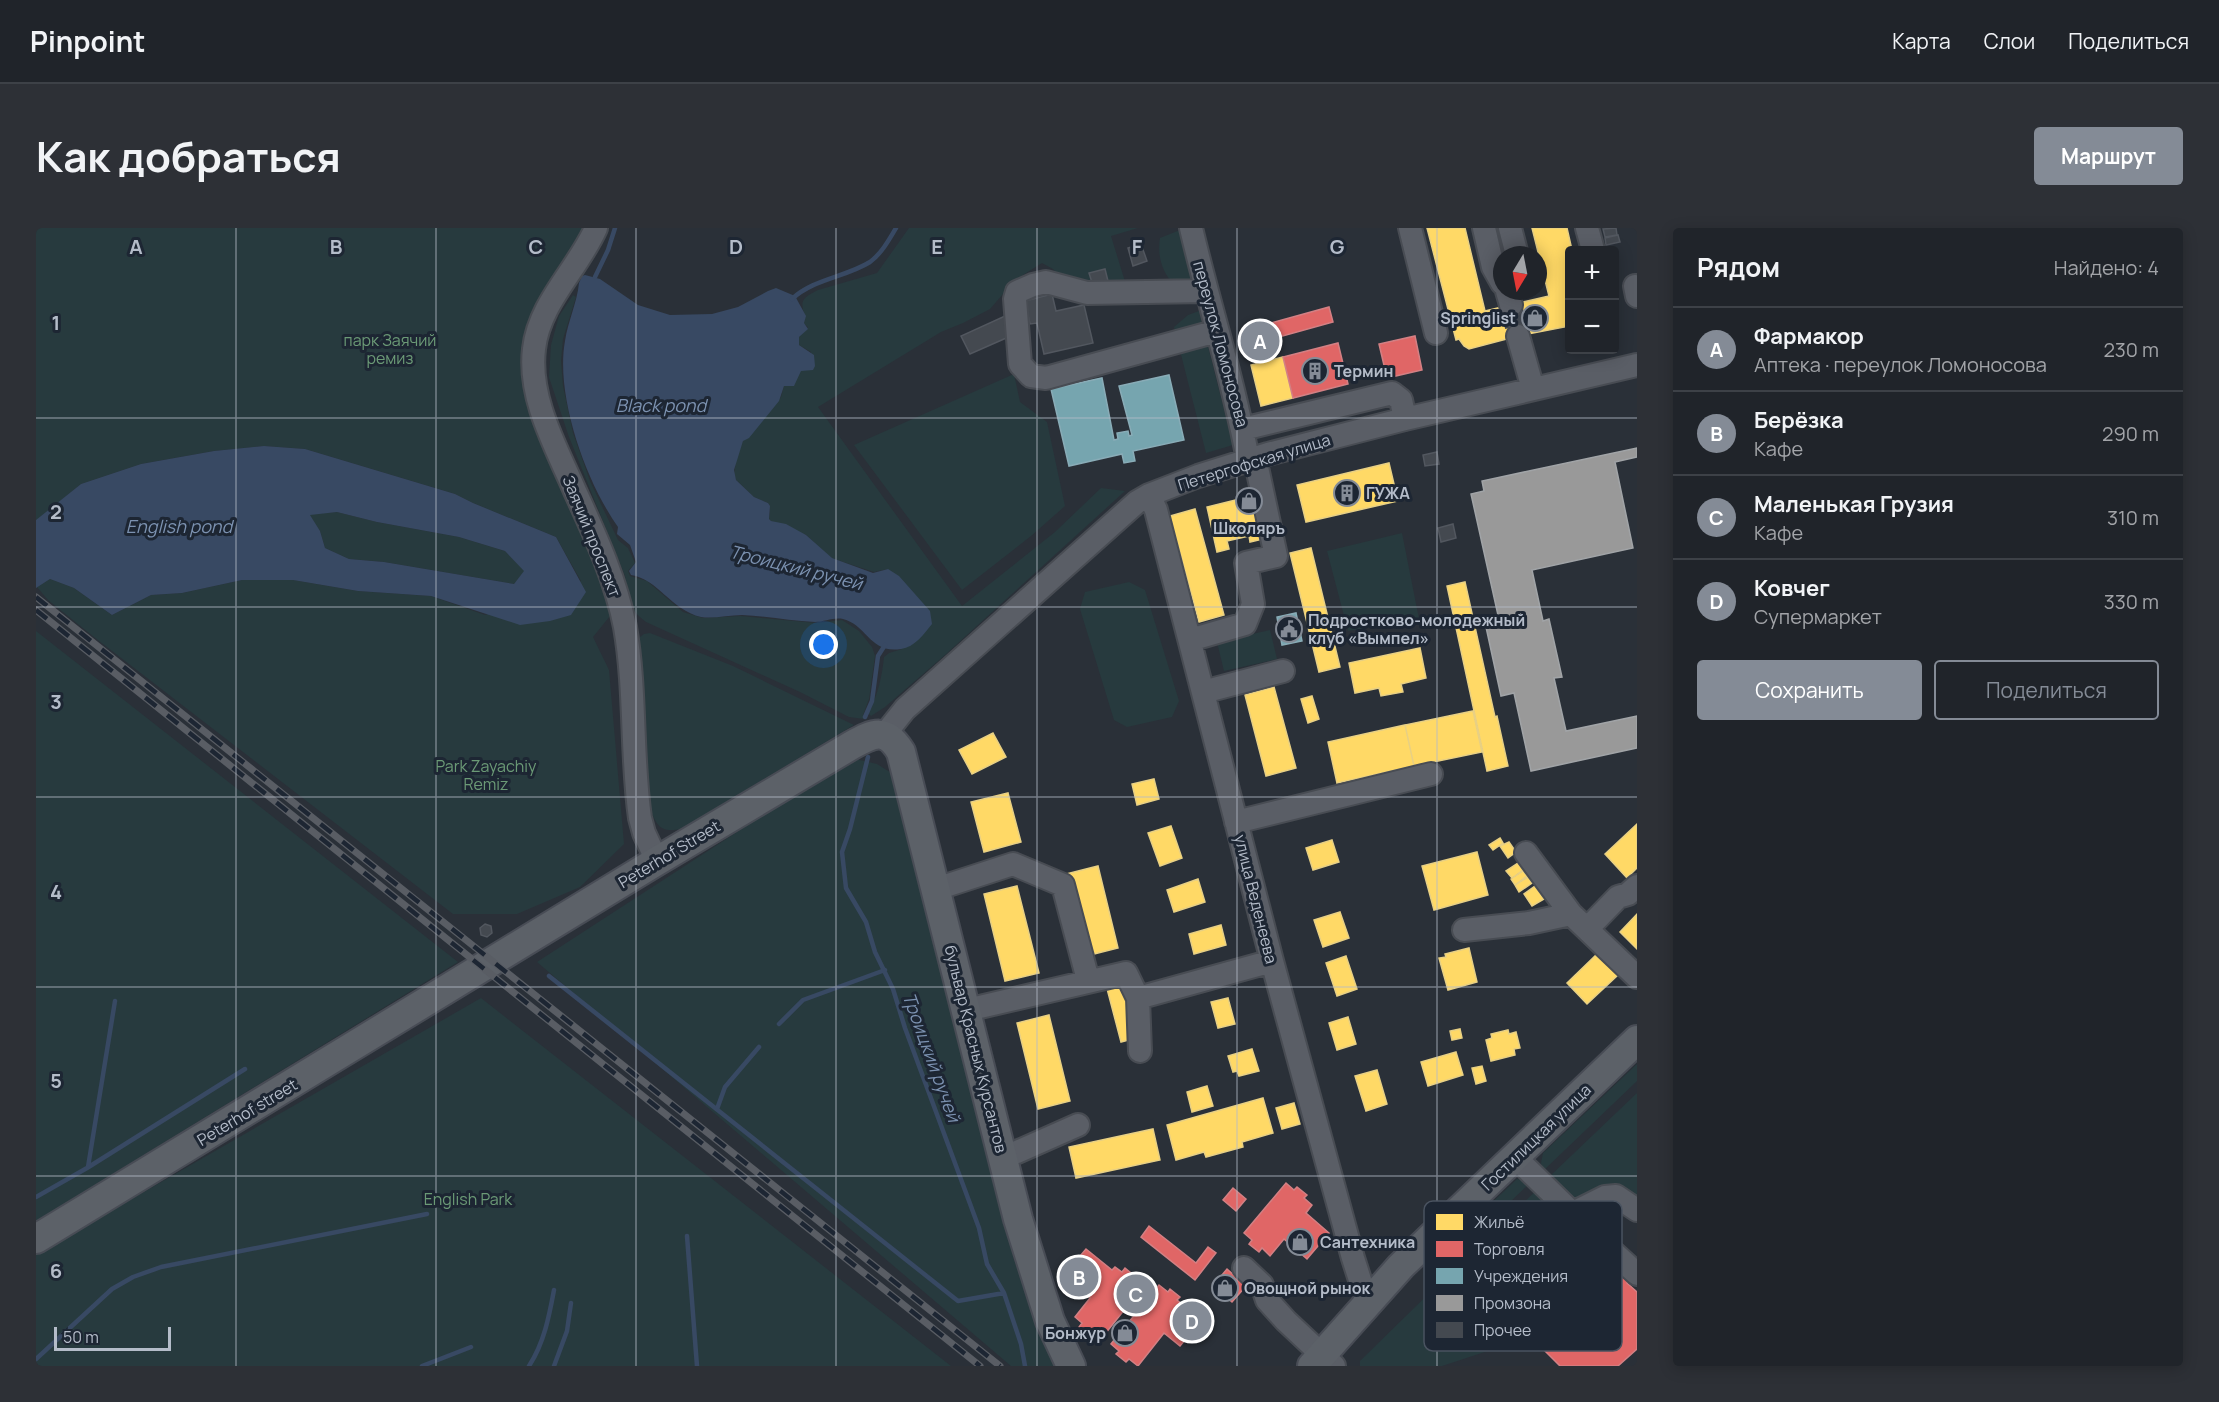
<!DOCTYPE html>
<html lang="ru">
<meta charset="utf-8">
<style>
:root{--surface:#20242a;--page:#2d3036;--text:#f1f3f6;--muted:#a2a4a8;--line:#3d4147;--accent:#848b96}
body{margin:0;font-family:Manrope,sans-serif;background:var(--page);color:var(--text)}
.controls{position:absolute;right:18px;top:18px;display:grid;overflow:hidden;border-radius:6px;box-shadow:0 3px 15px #0003}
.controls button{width:54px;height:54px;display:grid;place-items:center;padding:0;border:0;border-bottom:2px solid var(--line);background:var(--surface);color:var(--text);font:30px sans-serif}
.compass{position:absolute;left:1457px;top:18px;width:54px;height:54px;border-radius:50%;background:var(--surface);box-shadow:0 3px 15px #0003;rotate:190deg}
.scale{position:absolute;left:18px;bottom:15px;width:117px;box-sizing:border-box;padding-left:6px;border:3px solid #b4bcc9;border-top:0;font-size:16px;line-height:21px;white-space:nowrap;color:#b4bcc9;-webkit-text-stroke:4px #1d2633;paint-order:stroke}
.you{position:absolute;left:788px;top:417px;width:21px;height:21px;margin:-15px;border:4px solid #fff;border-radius:50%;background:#1a73e8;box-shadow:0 0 0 9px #1a73e833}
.badge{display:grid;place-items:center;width:39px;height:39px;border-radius:50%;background:var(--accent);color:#fff;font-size:20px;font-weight:700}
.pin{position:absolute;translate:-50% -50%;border:3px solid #fff;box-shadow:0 2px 6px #0006}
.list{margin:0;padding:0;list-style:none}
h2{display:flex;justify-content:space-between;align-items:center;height:78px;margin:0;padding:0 24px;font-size:26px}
h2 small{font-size:20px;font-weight:400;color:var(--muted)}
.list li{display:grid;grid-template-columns:39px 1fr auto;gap:18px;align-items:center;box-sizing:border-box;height:84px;padding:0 24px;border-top:2px solid var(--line)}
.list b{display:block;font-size:22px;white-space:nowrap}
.list p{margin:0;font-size:20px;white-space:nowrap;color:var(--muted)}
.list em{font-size:20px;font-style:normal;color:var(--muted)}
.actions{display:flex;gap:12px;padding:18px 24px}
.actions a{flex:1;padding:14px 0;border:2px solid var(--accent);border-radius:6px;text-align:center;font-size:21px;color:var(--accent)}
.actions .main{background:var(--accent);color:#fff}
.map{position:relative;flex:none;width:1601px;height:1138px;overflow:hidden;border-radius:6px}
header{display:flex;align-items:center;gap:36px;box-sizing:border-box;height:84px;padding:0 30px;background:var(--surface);border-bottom:2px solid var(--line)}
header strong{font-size:28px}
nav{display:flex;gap:33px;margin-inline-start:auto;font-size:21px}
.intro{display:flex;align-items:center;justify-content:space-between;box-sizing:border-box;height:144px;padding:0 36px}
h1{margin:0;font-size:42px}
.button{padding:15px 27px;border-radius:6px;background:var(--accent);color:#fff;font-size:21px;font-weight:700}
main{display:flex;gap:36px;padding:0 36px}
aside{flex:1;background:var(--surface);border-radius:6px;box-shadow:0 3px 15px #0003}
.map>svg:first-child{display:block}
.green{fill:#273a3e}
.water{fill:#384963;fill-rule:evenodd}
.homes{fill:#ffd966;stroke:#e8d084;stroke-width:1.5}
.shops{fill:#e06666;stroke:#d38084;stroke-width:1.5}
.public{fill:#76a5af;stroke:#89acb7;stroke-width:1.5}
.industry{fill:#999;stroke:#a1a4a7;stroke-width:1.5}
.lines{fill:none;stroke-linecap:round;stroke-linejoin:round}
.stream{stroke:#384963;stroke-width:4.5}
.building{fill:#444950;stroke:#52575f;stroke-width:1.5}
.minor-tunnel{stroke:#3f454e;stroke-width:22;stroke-dasharray:22 11;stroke-linecap:butt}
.minor-casing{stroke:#484c53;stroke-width:26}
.major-casing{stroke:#484c55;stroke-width:32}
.minor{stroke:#5a5e66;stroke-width:22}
.major{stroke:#5c6168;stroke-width:28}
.rail-casing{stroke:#595d64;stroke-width:7}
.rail{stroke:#1d2633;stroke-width:4.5;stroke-dasharray:14;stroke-linecap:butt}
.grid{fill:none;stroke:#b4bcc9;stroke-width:1.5;stroke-opacity:0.55}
.labels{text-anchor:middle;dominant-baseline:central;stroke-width:6;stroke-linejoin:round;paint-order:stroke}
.poi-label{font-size:16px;font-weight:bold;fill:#b4bcc9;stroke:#1d2633;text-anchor:start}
.park-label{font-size:16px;fill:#6b9a76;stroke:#1d2633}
.street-label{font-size:16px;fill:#b4bcc9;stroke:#1d2633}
.water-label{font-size:18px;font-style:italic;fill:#7c92b1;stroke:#1d2633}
.key{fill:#1d2633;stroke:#4a5360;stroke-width:1.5}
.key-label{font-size:16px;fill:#b4bcc9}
.grid-label{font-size:20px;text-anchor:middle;font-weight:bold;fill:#b4bcc9;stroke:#1d2633;stroke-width:6;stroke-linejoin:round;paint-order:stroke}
</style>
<header>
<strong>Pinpoint</strong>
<nav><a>Карта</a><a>Слои</a><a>Поделиться</a></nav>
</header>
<div class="intro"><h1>Как добраться</h1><a class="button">Маршрут</a></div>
<main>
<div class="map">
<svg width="1601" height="1138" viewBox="0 0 1601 1138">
<rect width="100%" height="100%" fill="#2a3038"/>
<path class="green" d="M0 0H552L494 102 485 142 500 205 561 341 574 388 557 409 573 442 588 616 544 659 481 686H417L58 409 12 372 1 359 14 351 38 360 76 387 115 367 146 365 206 352H257L322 363 395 368 449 387 545 353 520 309 437 275 419 266 269 221 228 218 178 223 105 236 45 256 0 293Z
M873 0H1102L1075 8 1091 60 1028 54 1017 41 1006 35 979 52 954 81 927 95 905 104 782 179 926 378 1019 304 1065 260 1089 263 909 427 849 479 835 488 832 485C842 468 846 448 848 429L853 425 866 421 852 341 838 344 795 330 770 307 735 293 733 291 734 279 732 275 718 269 700 252 698 247 700 232 707 213 745 169 748 158 765 142H771L775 124 763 117V109L772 99 768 96C770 77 757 74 782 62L841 45Z
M1144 2 1157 51 1138 56C1126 45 1121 27 1124 10Z
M537 67 540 69 527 111 525 133 527 158 537 205 554 253 582 312 592 320 599 335 592 343 594 348 611 353 647 384 667 390 705 388 780 395 806 392 823 403 836 419 839 428 833 471 827 487 828 491 813 489 764 464 610 394C591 379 592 372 589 348L533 209 513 149 515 117 523 88Z
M1163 83 1197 217 1170 225 1138 99 1152 87Z
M978 146 984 174 1011 194 1029 278 995 308 926 362 818 217Z
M301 284 341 294 423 309 469 323 489 343 478 356 348 334 313 331 289 320 284 303 273 286Z
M1366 305 1383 391 1312 403 1291 323Z
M1093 354 1109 362 1143 473 1136 489 1091 499 1078 492 1044 381 1049 364Z
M1234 402 1241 431 1188 443 1181 414Z
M0 403 422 734 0 993Z
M614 405 697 438 818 497 645 601C623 605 621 597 613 579L603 425 604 409 608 406Z
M815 530 841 536 857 546 978 1032 1019 1138H975L501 734Z
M445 770 915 1138H0V1026Z
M1601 836V853L1507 943 1505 935 1507 925Z
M1601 865V972L1533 969 1513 949Z
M1481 951 1495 954 1429 1017 1427 1002Z
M1502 961 1548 1007 1485 1068 1440 1019Z
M1421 1038 1465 1087 1453 1098 1470 1117 1406 1138H1324V1133Z"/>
<path class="water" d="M549 47 564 51 602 77 634 87 676 86 702 79 732 63 740 60 759 68 770 88 768 95 772 101 763 109V117L778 127 779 138 777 142 765 143 758 158H748L743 173 713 210 707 213 698 242 700 252 718 269 732 275 734 278 733 291 735 293 750 296 770 307 796 330 837 345 852 341 863 348 894 383 896 396C888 406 879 419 865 421 834 426 831 397 807 391 798 389 788 394 779 394 755 393 731 388 706 387 693 387 677 391 665 389 635 382 622 351 595 347L593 343 600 334 594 317 581 306 582 299C550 254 519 168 529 113 532 93 541 75 543 55L546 48Z
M228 218 269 221 419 266 437 275 520 309 550 364 535 387 514 393 484 397 395 368 322 363 257 352H206L146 365 115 367 76 387 38 360 14 351 0 360V292L45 256 105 236 178 223ZM301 284 341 294 423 309 469 323 488 343 478 356 348 334 313 331 289 320 284 303 274 287Z"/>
<path class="homes" d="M1391 0H1429L1449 83 1513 68 1496 0H1531L1536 22H1534V98L1482 108 1433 121 1428 118 1423 111 1420 112Z
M1247 129 1257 170 1225 178 1215 137Z
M1353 235 1362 273 1270 294 1261 257Z
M1216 268 1227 311 1214 314 1213 308 1191 313 1193 321 1181 324 1171 279Z
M1159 281 1188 387 1163 394 1134 288Z
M1275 320 1304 439 1283 444 1254 325Z
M1429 354 1459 489 1461 488 1472 538 1451 543 1411 358Z
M1384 420 1390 450 1365 456 1367 464 1345 468 1343 460 1319 465 1313 435Z
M1238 459 1260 540 1230 548 1209 467Z
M1276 468 1283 491 1272 495 1265 471Z
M1437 483 1446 524 1378 538 1369 497Z
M1369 497 1378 538 1301 555 1292 514Z
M957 505 970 529 936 546 923 522Z
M1118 551 1123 571 1101 577 1096 556Z
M972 565 985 614 948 624 935 574Z
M1601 596V640L1591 650 1569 626Z
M1135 598 1146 630 1124 638 1112 605Z
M1464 610 1467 615 1457 622 1453 617Z
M1296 612 1303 634 1277 642 1270 620Z
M1473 614 1480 624 1472 630 1464 618Z
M1441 624 1452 667 1398 682 1386 638Z
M1482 635 1487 642 1476 650 1470 643Z
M1062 638 1082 720 1050 728 1030 646Z
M1487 643 1491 648 1479 657 1475 651Z
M1492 649 1496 655 1483 664 1479 657Z
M1162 651 1169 674 1138 684 1131 662Z
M981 658 1003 745 969 753 948 666Z
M1499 658 1508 671 1496 678 1488 666Z
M1304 684 1313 710 1287 719 1278 692Z
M1601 686V721L1584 704Z
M1185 697 1190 717 1158 726 1153 706Z
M1433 720 1441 754 1412 762 1403 730 1410 729 1409 726Z
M1561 726 1582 747 1551 776 1531 755Z
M1310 728 1321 761 1301 768 1290 735Z
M1085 749 1100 810 1085 814 1069 753Z
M1192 770 1199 796 1182 800 1175 774Z
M1013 787 1034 873 1002 881 981 795Z
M1312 789 1320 816 1301 822 1293 795Z
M1424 801 1426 810 1416 812 1414 803Z
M1472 802 1473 806 1480 804 1484 820 1478 821 1479 827 1455 833 1450 812 1456 810 1455 806Z
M1216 821 1223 843 1203 848 1201 843 1197 844 1192 828Z
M1420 824 1427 847 1392 858 1385 834Z
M1446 838 1450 853 1440 856 1436 840Z
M1341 842 1351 876 1330 883 1319 848Z
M1171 858 1177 878 1156 884 1151 864Z
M1227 870 1237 905 1206 914 1207 919 1170 929 1168 924 1140 932 1131 897Z
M1258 875 1264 896 1246 901 1240 880Z
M1117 901 1124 932 1040 950 1033 919Z"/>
<path class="shops" d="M1293 79 1297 94 1221 115 1217 100Z
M1379 108 1386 142 1351 150 1343 116Z
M1302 115 1312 156 1257 170 1247 129Z
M1250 955 1258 962 1261 959 1271 967 1268 970 1276 977 1270 985 1293 1005 1271 1031 1248 1011 1234 1028 1226 1020 1223 1024 1213 1016 1216 1012 1208 1005Z
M1197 960 1210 971 1200 983 1187 972Z
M1113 998 1160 1035 1172 1019 1180 1025 1159 1052 1105 1009Z
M1050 1021 1076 1042 1079 1039 1086 1044 1089 1040 1101 1050 1098 1054 1106 1060 1065 1111 1056 1103 1053 1107 1043 1099 1046 1095 1039 1089 1054 1070 1027 1048Z
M1191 1041 1210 1058 1196 1074 1177 1058Z
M1579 1042 1583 1046 1586 1044 1594 1052 1591 1055 1601 1064V1121L1582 1138H1524L1499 1113 1508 1103 1512 1107Z
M1123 1057 1132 1064 1134 1061 1144 1069 1141 1072 1166 1092 1144 1118 1128 1105 1102 1138 1093 1131 1090 1134 1080 1126 1083 1123 1075 1116Z"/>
<path class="public" d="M1133 147 1148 212 1097 223 1099 233 1088 235 1086 226 1033 238 1015 161 1066 150 1078 212 1082 211 1081 205 1092 203 1093 208 1096 207 1083 158Z
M1260 385 1266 413 1246 417 1241 389Z"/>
<path class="industry" d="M1601 220V229L1579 234 1597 320 1496 342 1507 393 1513 391 1526 449 1518 450 1530 503 1601 488V520L1495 543 1478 465 1465 468 1450 399 1464 396 1435 266 1448 263 1446 253Z"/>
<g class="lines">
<path class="stream" d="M559 49 572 22 579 0
M756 71C777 51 810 49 834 34 845 26 853 12 860 0
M829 489 836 473 842 428 849 417
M832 529 814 601 806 624 810 660 830 694 839 724 857 761 869 800 943 1000 951 1036 968 1065 985 1116 989 1138
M513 748 922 1073 968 1065
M743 796 767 772 849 742
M681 881 689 859 723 819
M52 939 79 773
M0 969 51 940 209 841
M651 1008 661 1138
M0 1131 76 1061 97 1049 125 1039 391 986
M386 1138 435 1119
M493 1138C508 1115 513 1089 518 1062
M518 1138 531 1103 535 1075"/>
</g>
<path class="building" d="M1580 0 1581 7 1569 9 1567 1Z
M1582 7 1584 14 1570 17 1569 10Z
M1105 16 1111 33 1097 38 1092 20Z
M1069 41 1073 57 1058 61 1053 45Z
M1016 66 1020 83 1048 77 1057 115 1008 126 1001 95 994 96 989 73Z
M969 88 977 107 934 126 925 108Z
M1401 224 1403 236 1389 238 1387 227Z
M1417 296 1420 310 1405 314 1402 300Z
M449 696 455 698 456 705 451 709 445 707 444 700Z"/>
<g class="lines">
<path class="minor-tunnel" d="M1475 77 1482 108"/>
<defs>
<path id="minor" d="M560 0C542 41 503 75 498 121 492 170 520 219 539 263 559 307 580 352 589 399 600 462 595 527 604 590L608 605 621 633
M1155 0C1173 77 1198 154 1212 232
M1374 0 1400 105
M1448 0 1457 39 1466 55
M1474 0 1481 27
M1551 0 1557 22
M1599 58 1601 68
M1170 63 1051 65 1010 54 997 57 981 64 979 71 984 136 995 148 1010 150 1181 103
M1471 63 1475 77
M1482 108 1497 161
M1207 201 1356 165 1365 172 1369 191
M1113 267 1120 282 1236 733 1317 1030 1331 1074
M1154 412 1209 396 1217 376 1210 335 1240 328 1219 230
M1167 464 1247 443
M849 506 869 481 1064 307 1101 274 1113 267 1162 248 1232 226 1369 191 1601 137
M1200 594 1395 546
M1490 625 1535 686 1601 749
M900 661 977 636 1027 657 1052 752
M1551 701 1582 669 1592 666 1601 658
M1428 702 1493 695 1535 686
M1102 770 1236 733
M931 782 1090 745 1102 770 1104 823
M967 927 981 924 1042 897
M1479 929 1566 1014 1601 1046
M1537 985 1569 969 1580 968 1601 982
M1402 1002 1489 1091
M1208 1040 1226 1057 1231 1072 1250 1093 1298 1138"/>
<path id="major" d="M0 1011 621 633 816 517C838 505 850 499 865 524L982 991 1014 1093 1035 1138
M1276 1138 1365 1038 1601 812"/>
</defs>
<use href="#minor" class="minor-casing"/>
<use href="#major" class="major-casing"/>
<use href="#minor" class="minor"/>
<use href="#major" class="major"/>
<defs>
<path id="rail" d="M0 369 964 1138
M0 382 944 1138"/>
</defs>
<use href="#rail" class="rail-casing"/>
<use href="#rail" class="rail"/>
</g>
<path class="grid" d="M200 0V1138M400 0V1138M600 0V1138M800 0V1138M1001 0V1138M1201 0V1138M1401 0V1138M0 190H1601M0 379H1601M0 569H1601M0 759H1601M0 948H1601"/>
<defs>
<symbol id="shop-ring" viewBox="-11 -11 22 22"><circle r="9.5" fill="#1d2633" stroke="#848b96" stroke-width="1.5"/><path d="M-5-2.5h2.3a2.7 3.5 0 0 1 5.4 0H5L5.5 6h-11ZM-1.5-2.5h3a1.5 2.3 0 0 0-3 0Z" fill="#848b96"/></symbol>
<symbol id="building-ring" viewBox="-11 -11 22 22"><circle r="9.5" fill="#1d2633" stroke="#848b96" stroke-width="1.5"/><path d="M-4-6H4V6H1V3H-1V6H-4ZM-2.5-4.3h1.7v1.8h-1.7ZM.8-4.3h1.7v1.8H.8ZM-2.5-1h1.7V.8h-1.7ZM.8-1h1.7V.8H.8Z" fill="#848b96"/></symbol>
<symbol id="civic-ring" viewBox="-11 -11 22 22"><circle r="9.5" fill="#1d2633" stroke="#848b96" stroke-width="1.5"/><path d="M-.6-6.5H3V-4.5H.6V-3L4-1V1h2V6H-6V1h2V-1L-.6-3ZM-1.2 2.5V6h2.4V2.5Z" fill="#848b96"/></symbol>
</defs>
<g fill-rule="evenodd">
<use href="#shop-ring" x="1484" y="75" width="30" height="30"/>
<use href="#building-ring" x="1264" y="128" width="30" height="30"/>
<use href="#building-ring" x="1296" y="250" width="30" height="30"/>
<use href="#shop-ring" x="1198" y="258" width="30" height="30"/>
<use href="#civic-ring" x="1238" y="386" width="30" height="30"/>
<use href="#shop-ring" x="1249" y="999" width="30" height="30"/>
<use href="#shop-ring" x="1174" y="1045" width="30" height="30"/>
<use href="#shop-ring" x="1074" y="1090" width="30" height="30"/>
</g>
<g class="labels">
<g class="poi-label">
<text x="1480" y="90" text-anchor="end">Springlist</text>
<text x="1298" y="143">Термин</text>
<text x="1330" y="265">ГУЖА</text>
<text x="1213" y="300" text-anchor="middle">Школяръ</text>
<text x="1272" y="392">Подростково-молодежный<tspan x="1272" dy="18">клуб «Вымпел»</tspan></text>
<text x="1284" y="1014">Сантехника</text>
<text x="1208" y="1060">Овощной рынок</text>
<text x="1070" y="1105" text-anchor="end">Бонжур</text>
</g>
<g class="park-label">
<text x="354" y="112">парк Заячий<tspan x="354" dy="18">ремиз</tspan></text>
<text x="450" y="538">Park Zayachiy<tspan x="450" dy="18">Remiz</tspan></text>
<text x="432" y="971">English Park</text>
</g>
<g class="street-label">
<text transform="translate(1185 116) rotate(75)">переулок Ломоносова</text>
<text transform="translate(1218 234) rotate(-17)">Петергофская улица</text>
<text transform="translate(556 308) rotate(68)">Заячий проспект</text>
<text transform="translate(633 626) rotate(-31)">Peterhof Street</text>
<text transform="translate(1220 671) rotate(76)">улица Веденеева</text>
<text transform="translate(940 821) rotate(76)">бульвар Красных Курсантов</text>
<text transform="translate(211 884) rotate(-31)">Peterhof street</text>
<text transform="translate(1500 909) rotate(-44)">Гостилицкая улица</text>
</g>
<g class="water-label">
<text x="625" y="177">Black pond</text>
<text x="143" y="298">English pond</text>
<text transform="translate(760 339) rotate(14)">Троицкий ручей</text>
<text transform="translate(896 829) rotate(70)">Троицкий ручей</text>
</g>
</g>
<rect x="1388" y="973" width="198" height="150" rx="9" class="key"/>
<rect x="1400" y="986" width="27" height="16" fill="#ffd966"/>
<rect x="1400" y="1013" width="27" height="16" fill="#e06666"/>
<rect x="1400" y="1040" width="27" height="16" fill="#76a5af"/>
<rect x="1400" y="1067" width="27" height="16" fill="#999"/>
<rect x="1400" y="1094" width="27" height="16" fill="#444950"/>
<g class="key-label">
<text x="1438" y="1000">Жильё</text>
<text x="1438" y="1027">Торговля</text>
<text x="1438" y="1054">Учреждения</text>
<text x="1438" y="1081">Промзона</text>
<text x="1438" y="1108">Прочее</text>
</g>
<g class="grid-label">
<text x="100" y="26">A</text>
<text x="300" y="26">B</text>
<text x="500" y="26">C</text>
<text x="700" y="26">D</text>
<text x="901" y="26">E</text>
<text x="1101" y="26">F</text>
<text x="1301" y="26">G</text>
<text x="20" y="102">1</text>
<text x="20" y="291">2</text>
<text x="20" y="481">3</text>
<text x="20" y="671">4</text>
<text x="20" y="860">5</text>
<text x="20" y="1050">6</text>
</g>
</svg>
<div class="controls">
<button>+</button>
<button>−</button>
</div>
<svg class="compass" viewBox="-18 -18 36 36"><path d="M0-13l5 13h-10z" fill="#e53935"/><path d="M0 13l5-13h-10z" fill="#a2a4a8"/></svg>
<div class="scale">50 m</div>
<div class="you"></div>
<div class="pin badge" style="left:1224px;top:113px">A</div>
<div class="pin badge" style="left:1043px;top:1049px">B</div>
<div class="pin badge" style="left:1100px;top:1066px">C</div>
<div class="pin badge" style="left:1156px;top:1093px">D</div>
</div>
<aside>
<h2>Рядом<small>Найдено: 4</small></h2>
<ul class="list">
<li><span class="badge">A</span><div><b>Фармакор</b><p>Аптека · переулок Ломоносова</p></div><em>230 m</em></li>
<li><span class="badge">B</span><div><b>Берёзка</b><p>Кафе</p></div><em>290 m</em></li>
<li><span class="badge">C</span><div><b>Маленькая Грузия</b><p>Кафе</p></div><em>310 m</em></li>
<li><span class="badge">D</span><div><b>Ковчег</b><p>Супермаркет</p></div><em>330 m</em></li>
</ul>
<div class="actions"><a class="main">Сохранить</a><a>Поделиться</a></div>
</aside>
</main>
